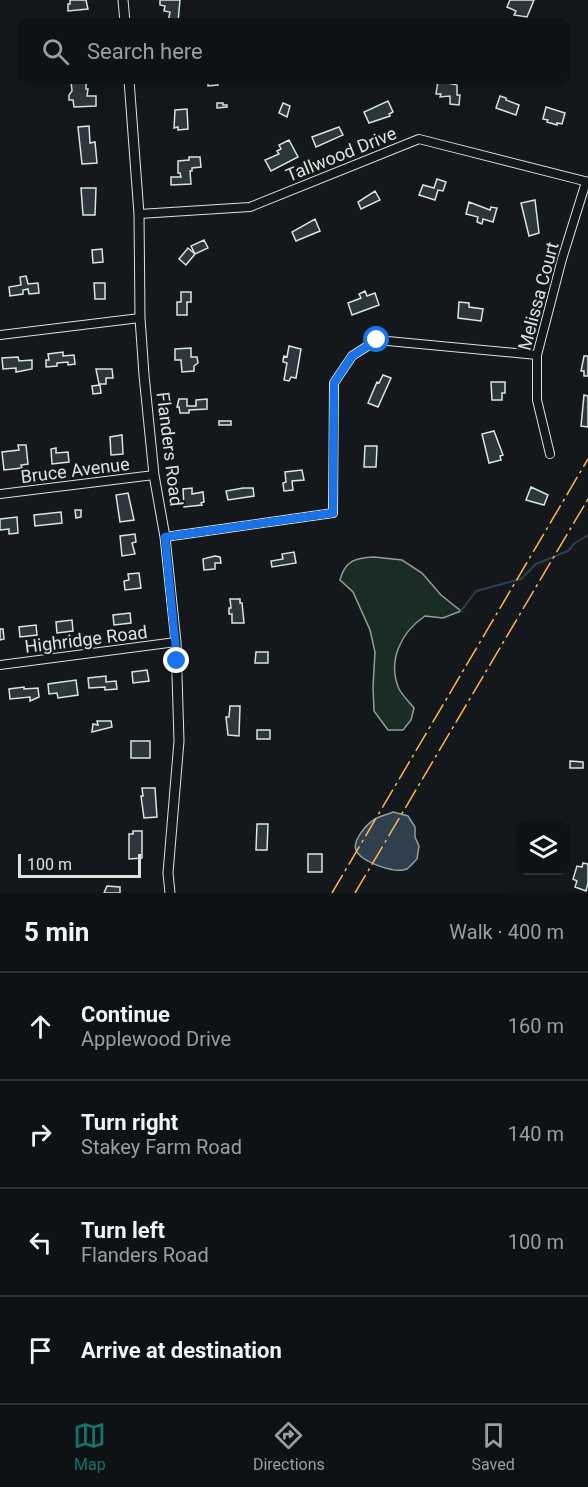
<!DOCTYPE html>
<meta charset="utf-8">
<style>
:root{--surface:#0f1215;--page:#1d2022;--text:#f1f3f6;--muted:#9b9ea0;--line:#2f3234;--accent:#0f766e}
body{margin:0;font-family:Roboto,sans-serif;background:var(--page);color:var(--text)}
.controls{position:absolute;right:18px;bottom:18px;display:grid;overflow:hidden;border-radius:12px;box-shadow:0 6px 24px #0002}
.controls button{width:54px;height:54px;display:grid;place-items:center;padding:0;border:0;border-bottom:2px solid var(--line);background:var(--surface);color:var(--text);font:30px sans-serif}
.scale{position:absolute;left:18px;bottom:15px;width:123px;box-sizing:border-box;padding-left:6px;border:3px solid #d8e6dc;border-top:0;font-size:16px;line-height:21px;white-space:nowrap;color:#d8e6dc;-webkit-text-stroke:4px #14181c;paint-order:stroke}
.stop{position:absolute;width:18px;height:18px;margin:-14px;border:4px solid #1a73e8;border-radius:50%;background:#fff}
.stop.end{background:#1a73e8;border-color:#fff;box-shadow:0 2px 6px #0008}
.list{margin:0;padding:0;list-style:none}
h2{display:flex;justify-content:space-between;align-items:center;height:78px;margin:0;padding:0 24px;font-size:26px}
h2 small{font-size:20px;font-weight:400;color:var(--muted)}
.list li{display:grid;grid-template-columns:39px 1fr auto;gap:18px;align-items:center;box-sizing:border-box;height:108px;padding:0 24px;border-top:2px solid var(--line)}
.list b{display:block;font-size:22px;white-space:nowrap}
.list p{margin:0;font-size:20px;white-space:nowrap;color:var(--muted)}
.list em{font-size:20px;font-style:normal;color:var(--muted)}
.icon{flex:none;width:33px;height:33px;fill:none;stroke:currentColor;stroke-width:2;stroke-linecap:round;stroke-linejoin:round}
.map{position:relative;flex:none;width:588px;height:893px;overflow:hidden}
.search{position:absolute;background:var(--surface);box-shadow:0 6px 24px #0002;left:18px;right:18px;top:18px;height:66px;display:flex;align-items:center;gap:15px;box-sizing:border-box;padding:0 21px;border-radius:12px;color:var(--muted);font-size:22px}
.sheet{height:510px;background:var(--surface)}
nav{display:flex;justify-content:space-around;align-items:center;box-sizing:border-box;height:84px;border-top:2px solid var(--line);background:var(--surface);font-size:16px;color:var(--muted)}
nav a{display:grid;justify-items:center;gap:3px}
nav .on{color:var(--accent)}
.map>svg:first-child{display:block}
.green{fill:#1a2d24;stroke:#939e99;stroke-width:1.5}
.water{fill:#2f3f4d;stroke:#939e99;stroke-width:1.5}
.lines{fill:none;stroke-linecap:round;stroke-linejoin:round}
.stream{stroke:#2f3f4d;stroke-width:2}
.building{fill:#2c363c;stroke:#d8e6dc;stroke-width:1.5}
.minor-casing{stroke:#d8e6dc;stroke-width:10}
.tertiary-casing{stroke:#d8e6dc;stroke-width:11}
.minor{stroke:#14181c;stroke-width:8}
.tertiary{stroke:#14181c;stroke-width:9}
.power{stroke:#ffb74d;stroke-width:1.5;stroke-dasharray:21 4.5 3 4.5;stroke-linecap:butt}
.route{stroke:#1a73e8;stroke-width:8}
.labels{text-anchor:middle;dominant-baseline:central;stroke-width:4.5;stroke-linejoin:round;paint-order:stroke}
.street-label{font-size:18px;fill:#d8e6dc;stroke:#14181c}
</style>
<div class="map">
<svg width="588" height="893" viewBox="0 0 588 893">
<rect width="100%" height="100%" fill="#14181c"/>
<path class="green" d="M374 557 402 560 422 573 441 595 461 611 443 618 425 616C401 632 387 661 399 689 403 696 409 702 414 708L411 720 403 730H388L374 711 373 687 375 652 370 630 353 592 340 580C345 560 356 558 374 557Z"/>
<path class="water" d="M393 812 408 816 415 827V837L419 846 417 859C414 862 410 867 407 869 395 874 361 862 356 850 352 840 367 824 375 819 380 816 387 815 393 812Z"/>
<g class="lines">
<path class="stream" d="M461 611 476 591 521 579 536 564 568 551 575 543 588 535"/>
</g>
<path class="building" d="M70 0H86L88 9 68 11V4H70Z
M160 0H180L178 22H168L170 12 164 11 165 6 160 5Z
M510 0H534L527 17 514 15 516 11 507 7Z
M211 80H218V85L208 86V81Z
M71 81H82V83H86V89H88L87 96H96V106L74 107 73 100H69V95L72 91Z
M438 81 457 85V95H460L459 105 450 104V96L440 97 441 94H436Z
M500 96 506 98V100L519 105 516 115 496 108Z
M388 101 393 112 389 114 390 116 369 123 364 112Z
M217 103H223V105H227V107L217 108Z
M283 103 290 106 287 117 279 113Z
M546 107 565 113 562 124 557 123V125L547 122 548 120 543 119Z
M187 109 188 129 178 130V127L174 128 175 110Z
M89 126 90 143 95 142 97 163 82 164 78 127Z
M339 127 343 135 316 147 312 137Z
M289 140 298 157 271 171 265 160 279 154 277 151 281 149 279 145Z
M189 157H200L201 167 192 168V171H190L191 184 171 185V177H181L180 173H178V161L189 160Z
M437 179 446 182 443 191 438 190 435 200 419 195 423 185 434 188Z
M81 188H96L95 215H83Z
M375 191 380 200 361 209 358 202Z
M535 200 539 233 529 236 521 203Z
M469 202 490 210 491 207 497 208 493 222 483 219 482 224 477 222 478 217 466 214Z
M315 219 320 231 296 241 292 232Z
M204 240 208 248 195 254 191 246Z
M188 248 195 254 186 265 179 259Z
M102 249 103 262 93 263 92 250Z
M26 276 28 284 38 283 39 293 29 294 28 289 23 290V294L10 296 9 287 21 285 20 277Z
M94 283H105V299H95Z
M365 291 367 296 375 293 379 305 352 315 348 303 361 298 359 294Z
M181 292H191V302H187V315H177V302H181Z
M459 302 469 303V307L483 309 481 321 458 318Z
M289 346 301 349 296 378 291 377 289 381 284 380 287 363 283 362V360L284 356 287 357Z
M191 348V357H197L198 363 194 366V371L182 372 181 360H175V349Z
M63 352V356L74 355 75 364 68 365V362L57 363V366L46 367V360H49L48 354Z
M584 356H588V376H584V371H581Z
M18 357 19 361 32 360V369L16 372V368L3 369 2 358Z
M96 369H112L113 378H106V384H99Z
M383 375 391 378 378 407 368 403 377 382 379 383Z
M491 382H505V393H502V400H492Z
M100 385 101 393 93 394 92 386Z
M584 395 588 396V427L581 426Z
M179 399H187V406H196V400L207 399V409L189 410V413H180L179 407H177Z
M219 421H231V425H219Z
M494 431 503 455 500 456 501 460 489 463 482 434Z
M122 435 123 454 111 455 110 437Z
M18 445H26L28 464 21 465 22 468 4 470 2 452 19 450Z
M365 446H377L376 467H364Z
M56 448V453L68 452 69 462 52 464 51 449Z
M302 470 304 480 292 481 293 490 284 491 283 483 286 482 285 472Z
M531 487 548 495 544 505 526 500Z
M192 488V494L203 492 204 502 201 503 202 505 184 507 183 489Z
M243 488H253L254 496 228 500 226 491Z
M128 493 134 520 120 522 116 495Z
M75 510H81V517L76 518Z
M61 512 62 523 35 526 34 515Z
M17 517 18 533 9 534V529L0 530V519Z
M135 534 136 542 132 543 135 554 122 556 120 536Z
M294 552 296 563 272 567 271 561 283 559 282 554Z
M215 556 220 557 221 563H215V569L204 570 203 559Z
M139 573 141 588 125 590 124 581 129 580 128 574Z
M230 599H240V603H242L244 623H232V614H229V608H231Z
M130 613 131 623 114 625 113 615Z
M72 620 73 631 57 633 56 622Z
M36 625 37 635 20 637 19 627Z
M0 629H3L4 639 0 640Z
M256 652H268V663H255Z
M147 670 149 681 133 683 132 672Z
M106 676V682L116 681 117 689 105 690V687L89 688 88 678Z
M76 680 78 695 58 698 57 693 49 694 48 684Z
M24 687V689L38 688 39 697 30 701V697L10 699 9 689Z
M230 706H240L239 736 228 735 226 717H229Z
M97 721H111L112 727 92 732 93 724 98 725Z
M257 730H270V739H257Z
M131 741H150V758H131Z
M570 761 583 762V768H570Z
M142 788H155L157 817 144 818 141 796H143Z
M257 824H268L267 850H256Z
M133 831H142V858L129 859V834H133Z
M308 854H322V872H308Z
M583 863 588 864V883L586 891 575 887 577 881 573 879 577 866 582 867Z
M107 886 120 887V893H104Z"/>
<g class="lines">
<defs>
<path id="minor" d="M139 214 250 207 419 139 588 182
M0 335 140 318
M550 454 537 400V355L562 259 586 182
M0 494 154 475
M165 537 333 513 334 383 352 356 377 340 537 355
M0 665 176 642"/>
<path id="tertiary" d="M123 0 125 22
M129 80 139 214 140 318 144 375 154 475 165 537 176 642 179 741 168 873 170 893"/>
</defs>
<use href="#minor" class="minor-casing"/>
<use href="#tertiary" class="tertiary-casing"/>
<use href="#minor" class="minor"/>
<use href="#tertiary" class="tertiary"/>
<path class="power" d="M332 893 588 459
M355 893 588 499"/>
</g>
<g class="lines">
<path class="route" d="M177 661 165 537 333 513 334 383 352 356 377 340"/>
</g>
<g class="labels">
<g class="street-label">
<text transform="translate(341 154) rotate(-22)">Tallwood Drive</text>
<text transform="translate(538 296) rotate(-75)">Melissa Court</text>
<text transform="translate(170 449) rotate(83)">Flanders Road</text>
<text transform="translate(75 470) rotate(-7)">Bruce Avenue</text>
<text transform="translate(86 639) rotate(-7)">Highridge Road</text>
</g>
</g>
</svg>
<div class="controls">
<button><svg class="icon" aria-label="layers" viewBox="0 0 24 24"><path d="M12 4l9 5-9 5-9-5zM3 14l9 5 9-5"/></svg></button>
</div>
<div class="scale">100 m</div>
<div class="stop" style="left:377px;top:340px"></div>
<div class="stop end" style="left:177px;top:661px"></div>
<div class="search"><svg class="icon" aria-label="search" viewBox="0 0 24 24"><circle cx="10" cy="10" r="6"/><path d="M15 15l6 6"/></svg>Search here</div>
</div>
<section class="sheet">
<h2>5 min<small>Walk · 400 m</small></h2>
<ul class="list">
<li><svg class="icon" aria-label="ahead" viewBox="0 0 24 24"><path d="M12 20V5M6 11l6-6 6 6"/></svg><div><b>Continue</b><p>Applewood Drive</p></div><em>160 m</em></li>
<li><svg class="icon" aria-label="right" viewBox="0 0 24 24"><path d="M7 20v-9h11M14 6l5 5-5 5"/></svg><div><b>Turn right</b><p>Stakey Farm Road</p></div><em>140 m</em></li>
<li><svg class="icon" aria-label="left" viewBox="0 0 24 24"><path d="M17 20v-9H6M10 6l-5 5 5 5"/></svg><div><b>Turn left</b><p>Flanders Road</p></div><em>100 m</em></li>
<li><svg class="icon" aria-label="arrive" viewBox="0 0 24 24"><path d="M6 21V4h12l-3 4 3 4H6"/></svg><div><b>Arrive at destination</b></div></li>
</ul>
</section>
<nav>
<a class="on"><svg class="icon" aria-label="map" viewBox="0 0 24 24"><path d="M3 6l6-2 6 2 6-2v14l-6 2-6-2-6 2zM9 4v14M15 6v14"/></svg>Map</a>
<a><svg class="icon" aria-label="directions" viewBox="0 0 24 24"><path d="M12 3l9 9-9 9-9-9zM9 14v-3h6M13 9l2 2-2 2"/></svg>Directions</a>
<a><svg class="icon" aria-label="saved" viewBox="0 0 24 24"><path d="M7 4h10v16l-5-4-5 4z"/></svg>Saved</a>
</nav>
